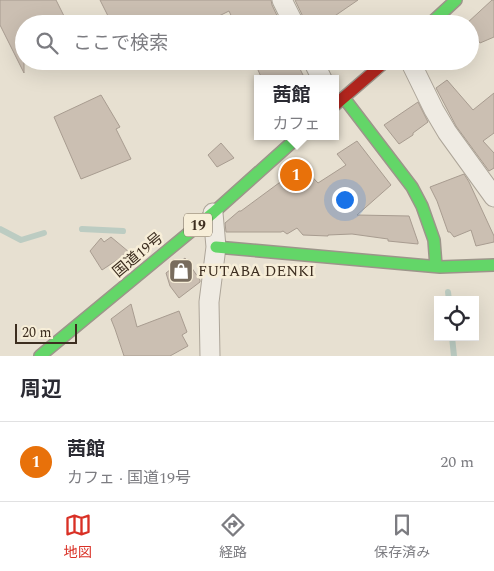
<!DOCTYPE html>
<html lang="ja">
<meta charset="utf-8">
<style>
:root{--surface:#fff;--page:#f7f7f7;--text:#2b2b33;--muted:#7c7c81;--line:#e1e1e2;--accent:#d93025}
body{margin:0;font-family:Spectral,"Noto Sans JP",serif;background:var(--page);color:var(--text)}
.controls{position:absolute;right:15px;bottom:15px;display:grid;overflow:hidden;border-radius:0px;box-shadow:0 5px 20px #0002}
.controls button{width:45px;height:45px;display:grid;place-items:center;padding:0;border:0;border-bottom:1px solid var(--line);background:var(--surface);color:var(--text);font:25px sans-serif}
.scale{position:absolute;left:15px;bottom:12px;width:62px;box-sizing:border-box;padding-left:5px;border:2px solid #3d2e20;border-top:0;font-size:14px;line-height:18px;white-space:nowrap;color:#3d2e20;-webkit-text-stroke:4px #f7eed8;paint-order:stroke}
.you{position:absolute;left:344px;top:199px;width:18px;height:18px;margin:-12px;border:4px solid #fff;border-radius:50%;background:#1a73e8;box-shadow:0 0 0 8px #1a73e833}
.badge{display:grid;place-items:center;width:32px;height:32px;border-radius:50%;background:var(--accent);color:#fff;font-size:16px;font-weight:700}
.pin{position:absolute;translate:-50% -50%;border:2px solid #fff;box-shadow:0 1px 5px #0006}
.popup{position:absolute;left:254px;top:75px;width:85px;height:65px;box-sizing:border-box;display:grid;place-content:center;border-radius:0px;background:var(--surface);filter:drop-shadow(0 1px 4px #0005);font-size:16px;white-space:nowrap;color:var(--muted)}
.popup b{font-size:19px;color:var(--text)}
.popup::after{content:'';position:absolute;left:50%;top:100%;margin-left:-10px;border:10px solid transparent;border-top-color:var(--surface)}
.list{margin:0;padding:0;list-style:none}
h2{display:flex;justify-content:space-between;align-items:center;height:65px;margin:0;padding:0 20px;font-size:21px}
h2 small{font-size:16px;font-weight:400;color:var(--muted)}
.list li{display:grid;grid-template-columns:32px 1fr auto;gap:15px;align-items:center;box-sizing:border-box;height:80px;padding:0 20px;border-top:1px solid var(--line)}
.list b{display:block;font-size:19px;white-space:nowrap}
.list p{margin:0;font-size:16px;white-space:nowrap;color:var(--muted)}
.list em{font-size:16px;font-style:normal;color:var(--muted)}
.icon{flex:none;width:28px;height:28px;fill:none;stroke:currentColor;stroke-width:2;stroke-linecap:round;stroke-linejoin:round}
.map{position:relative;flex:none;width:494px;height:356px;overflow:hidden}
.search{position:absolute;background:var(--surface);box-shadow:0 5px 20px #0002;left:15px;right:15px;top:15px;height:55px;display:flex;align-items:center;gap:12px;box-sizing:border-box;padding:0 18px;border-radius:28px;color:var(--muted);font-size:19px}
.sheet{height:145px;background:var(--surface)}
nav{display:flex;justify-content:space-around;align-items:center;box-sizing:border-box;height:70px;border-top:1px solid var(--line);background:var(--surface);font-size:14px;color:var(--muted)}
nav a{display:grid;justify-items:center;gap:2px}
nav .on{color:var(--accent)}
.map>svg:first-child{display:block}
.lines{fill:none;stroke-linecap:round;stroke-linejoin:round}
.stream{stroke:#bcccc2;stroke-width:6}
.building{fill:#cbbfb2;stroke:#a89c90}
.street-casing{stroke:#ada599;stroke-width:21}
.fast-casing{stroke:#9c958a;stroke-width:14}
.jam-casing{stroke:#9c958a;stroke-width:14}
.street{stroke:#efebe3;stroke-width:19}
.fast{stroke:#63d668;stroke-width:11}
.jam{stroke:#b3261e;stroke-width:11}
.labels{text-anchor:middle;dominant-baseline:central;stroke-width:5;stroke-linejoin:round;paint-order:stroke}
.shield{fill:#f7eed8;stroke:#756857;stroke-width:1}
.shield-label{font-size:14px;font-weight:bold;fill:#3d2e20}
.street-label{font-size:15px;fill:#3d2e20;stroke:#f7eed8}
.poi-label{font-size:15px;fill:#3d2e20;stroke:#f7eed8;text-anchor:start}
</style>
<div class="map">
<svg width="494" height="356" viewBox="0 0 494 356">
<rect width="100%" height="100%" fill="#e7e0d1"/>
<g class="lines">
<path class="stream" d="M0 229 21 240 44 233
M82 229 123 231
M448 292 449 300
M452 337 454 356"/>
</g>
<path class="building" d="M0 0H56L68 24H24V73L0 25Z
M100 0H271L272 5 281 24H235L229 11 203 24H112Z
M295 0H358L323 24H305L304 19Z
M492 0H494V37L480 43 475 36 473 37 470 32V24H466Z
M254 61H296L305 79H262Z
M447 80 473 110 494 93V133L483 141 494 153V168L489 171 456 126 436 88Z
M101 95 120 127 116 129 131 159 81 179 54 117Z
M418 102 428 122 413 133V135L399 144 384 125Z
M357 141 391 185 357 215 409 216 418 242V244L388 241V239L352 234 328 235V236L303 235 297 228 287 234 283 231 281 232H226L225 223 239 211H241L302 166 318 183 346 165 337 154Z
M221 143 234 158 217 167 208 155Z
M464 174 469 182 494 236V242L476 246 471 230 454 237 450 232H448L437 201 430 187Z
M111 237 129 252 102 270 90 251 101 238 104 242Z
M185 258 200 280V282L179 298 170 286 166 273Z
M131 304 137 327 179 311 187 332 182 335 188 346 170 356H124L115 329 111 319Z"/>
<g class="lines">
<defs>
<path id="street" d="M282 0 294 24
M313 61 322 79
M410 61 434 110 447 132 494 197
M210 356 209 302 216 247 213 213"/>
<path id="fast" d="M430 24 456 0
M344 98 412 187 422 206 434 240 436 266
M216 247 440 267 494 265
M40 356 213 213 299 136"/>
<path id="jam" d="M335 105 386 61"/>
</defs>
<use href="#street" class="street-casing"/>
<use href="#fast" class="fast-casing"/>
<use href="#jam" class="jam-casing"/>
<use href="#street" class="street"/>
<use href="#fast" class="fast"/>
<use href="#jam" class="jam"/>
</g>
<defs>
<symbol id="shop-square" viewBox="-11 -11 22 22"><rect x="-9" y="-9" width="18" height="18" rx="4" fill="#786c5e" stroke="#f7eed8"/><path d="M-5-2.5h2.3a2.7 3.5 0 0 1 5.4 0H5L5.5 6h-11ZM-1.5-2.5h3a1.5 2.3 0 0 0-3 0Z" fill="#fff"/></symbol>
</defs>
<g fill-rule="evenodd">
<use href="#shop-square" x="167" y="257" width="28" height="28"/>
</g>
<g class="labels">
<rect class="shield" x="184" y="213.5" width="28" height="23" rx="4"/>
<g class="shield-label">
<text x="198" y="225">19</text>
</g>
<g class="street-label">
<text transform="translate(138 255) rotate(-40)">国道19号</text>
</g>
<g class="poi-label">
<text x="198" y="271">FUTABA DENKI</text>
</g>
</g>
</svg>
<div class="controls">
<button><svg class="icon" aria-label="locate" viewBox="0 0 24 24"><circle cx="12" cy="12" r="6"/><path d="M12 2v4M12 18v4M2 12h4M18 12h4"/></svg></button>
</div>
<div class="scale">20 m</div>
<div class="you"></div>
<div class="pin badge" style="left:296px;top:175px;background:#e8710a">1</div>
<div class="popup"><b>茜館</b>カフェ</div>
<div class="search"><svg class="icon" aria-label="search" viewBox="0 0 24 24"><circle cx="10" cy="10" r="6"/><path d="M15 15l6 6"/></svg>ここで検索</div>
</div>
<section class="sheet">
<h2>周辺<small></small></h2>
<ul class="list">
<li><span class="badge" style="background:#e8710a">1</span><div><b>茜館</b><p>カフェ · 国道19号</p></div><em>20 m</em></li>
</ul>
</section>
<nav>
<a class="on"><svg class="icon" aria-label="map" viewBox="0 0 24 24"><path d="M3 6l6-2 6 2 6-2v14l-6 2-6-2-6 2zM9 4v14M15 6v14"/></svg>地図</a>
<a><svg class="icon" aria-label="directions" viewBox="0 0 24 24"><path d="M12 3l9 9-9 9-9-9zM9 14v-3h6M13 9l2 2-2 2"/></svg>経路</a>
<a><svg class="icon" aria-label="saved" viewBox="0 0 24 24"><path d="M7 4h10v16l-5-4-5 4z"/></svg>保存済み</a>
</nav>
